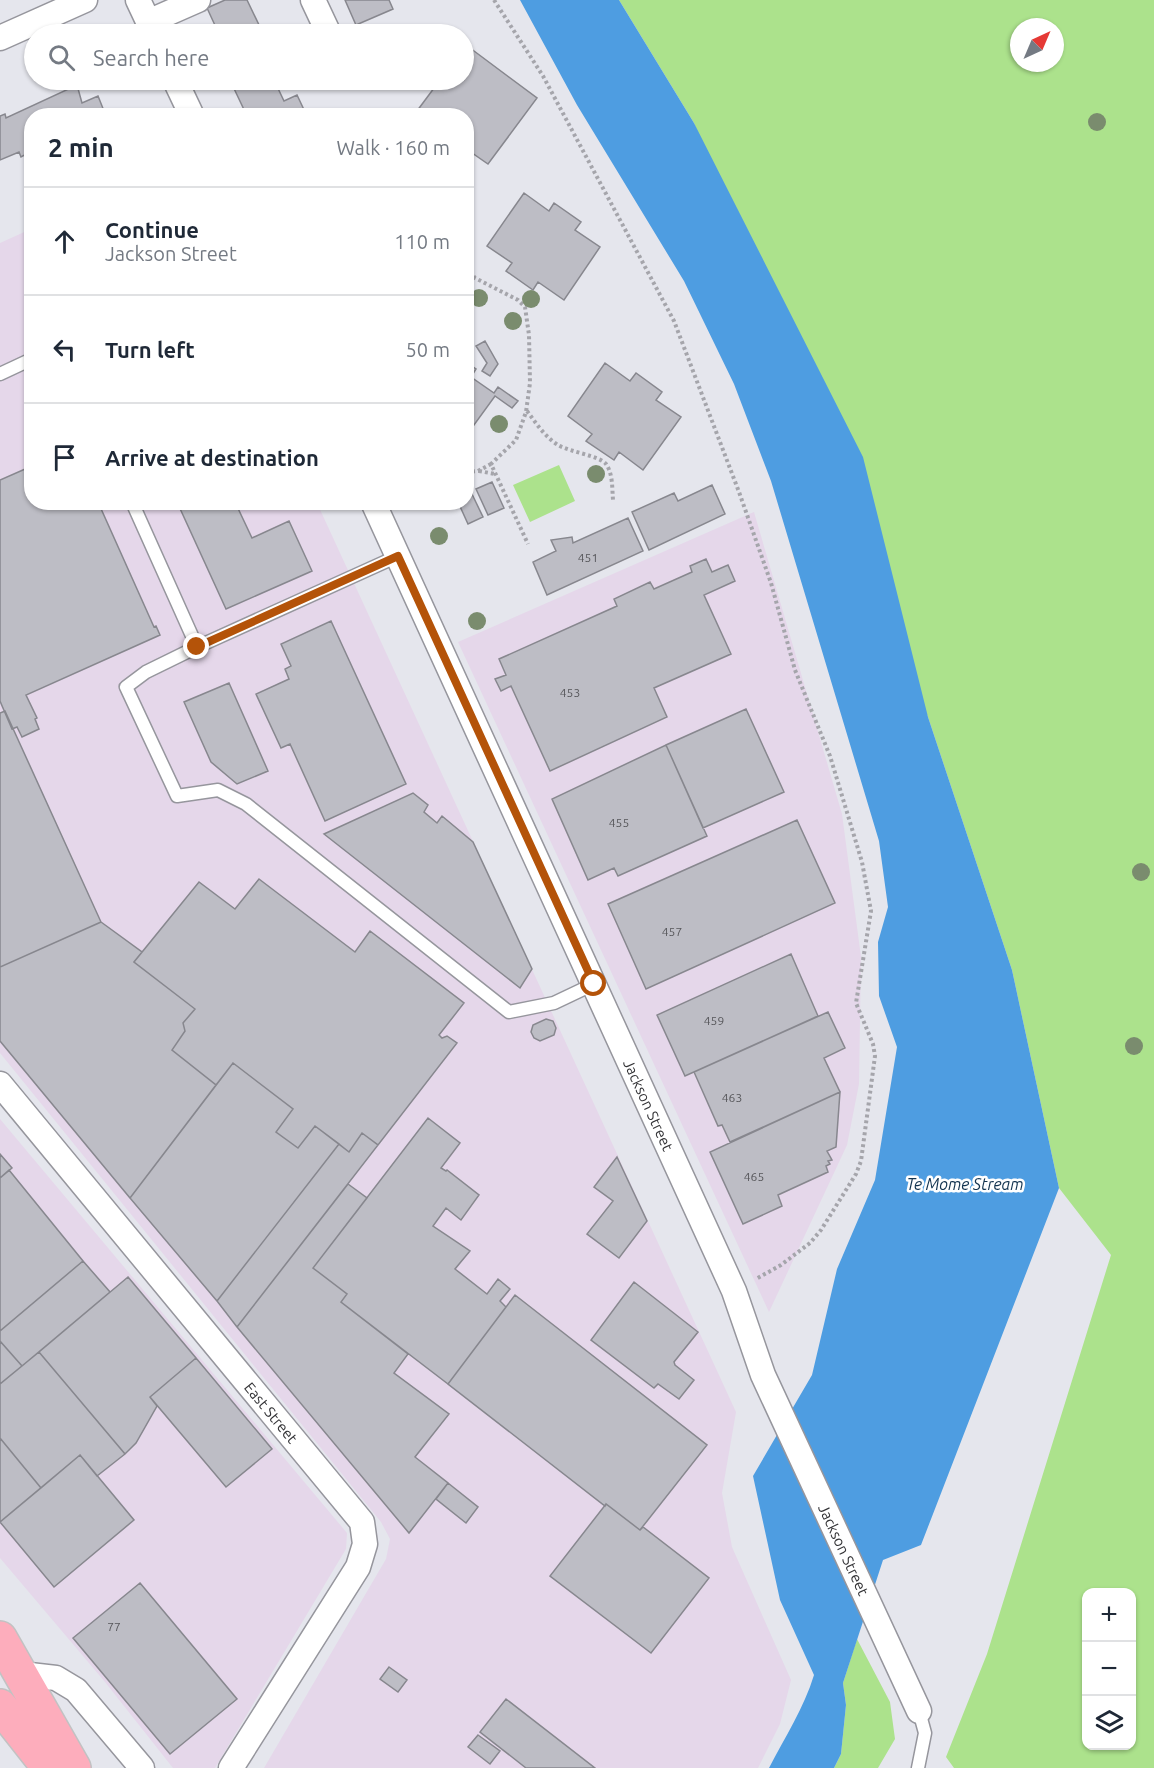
<!DOCTYPE html>
<meta charset="utf-8">
<style>
:root{--surface:#fff;--page:#f2f2f3;--text:#1f2937;--muted:#747a83;--line:#e0e1e3}
body{margin:0;font-family:Ubuntu,sans-serif;background:var(--page);color:var(--text)}
.controls{position:absolute;right:18px;bottom:18px;display:grid;overflow:hidden;border-radius:12px;box-shadow:0 2px 4px #0004}
.controls button{width:54px;height:54px;display:grid;place-items:center;padding:0;border:0;border-bottom:2px solid var(--line);background:var(--surface);color:var(--text);font:30px sans-serif}
.compass{position:absolute;left:1010px;top:18px;width:54px;height:54px;border-radius:50%;background:var(--surface);box-shadow:0 2px 4px #0004;rotate:44deg}
.stop{position:absolute;width:18px;height:18px;margin:-14px;border:4px solid #b45309;border-radius:50%;background:#fff}
.stop.end{background:#b45309;border-color:#fff;box-shadow:0 2px 6px #0008}
.list{margin:0;padding:0;list-style:none}
h2{display:flex;justify-content:space-between;align-items:center;height:78px;margin:0;padding:0 24px;font-size:26px}
h2 small{font-size:20px;font-weight:400;color:var(--muted)}
.list li{display:grid;grid-template-columns:39px 1fr auto;gap:18px;align-items:center;box-sizing:border-box;height:108px;padding:0 24px;border-top:2px solid var(--line)}
.list b{display:block;font-size:22px;white-space:nowrap}
.list p{margin:0;font-size:20px;white-space:nowrap;color:var(--muted)}
.list em{font-size:20px;font-style:normal;color:var(--muted)}
.icon{flex:none;width:33px;height:33px;fill:none;stroke:currentColor;stroke-width:2;stroke-linecap:round;stroke-linejoin:round}
.map{position:relative;flex:none;width:1154px;height:1768px;overflow:hidden}
.search{position:absolute;background:var(--surface);box-shadow:0 2px 4px #0004;left:24px;top:24px;width:450px;height:66px;display:flex;align-items:center;gap:15px;box-sizing:border-box;padding:0 21px;border-radius:33px;color:var(--muted);font-size:22px}
.panel{position:absolute;background:var(--surface);box-shadow:0 2px 4px #0004;left:24px;top:108px;width:450px;height:402px;border-radius:24px}
.map>svg:first-child{display:block}
.industrial{fill:#e5d7ea}
.green{fill:#ace28c;fill-rule:evenodd}
.water{fill:#4e9de1}
.building{fill:#bdbdc5;stroke:#87878e;stroke-width:1.5}
.lines{fill:none;stroke-linecap:round;stroke-linejoin:round}
.lane-casing{stroke:#96969d;stroke-width:15}
.street-casing{stroke:#96969d;stroke-width:27}
.primary-casing{stroke:#c2c2c3;stroke-width:36}
.path{stroke:#a5a5ab;stroke-width:4;stroke-dasharray:3 3;stroke-linecap:butt}
.lane{stroke:#fff;stroke-width:12}
.street{stroke:#fff;stroke-width:24}
.primary{stroke:#fdadbc;stroke-width:33}
.tree{fill:#7a8c6e}
.route{stroke:#b45309;stroke-width:8}
.labels{text-anchor:middle;dominant-baseline:central;stroke-width:5;stroke-linejoin:round;paint-order:stroke}
.number-label{font-size:12px;fill:#56565a}
.street-label{font-size:15px;fill:#333336;stroke:#fff}
.water-label{font-size:16px;font-style:italic;fill:#12334f;stroke:#fff}
</style>
<div class="map">
<svg width="1154" height="1768" viewBox="0 0 1154 1768">
<rect width="100%" height="100%" fill="#e5e6ed"/>
<path class="industrial" d="M31 229 32 502 317 503 736 1412 722 1493 732 1547 791 1680 780 1724 758 1768H264L386 1559 390 1539 381 1522 0 1053V243Z
M754 512 842 814 861 957 859 1084 847 1145 769 1312 458 642Z
M0 1119 347 1533 346 1549 215 1768H173L105 1682 0 1558Z"/>
<path class="green" d="M619 0H1154V1768H954L946 1757 987 1654 1111 1255 1059 1188 1012 970 928 717 694 123ZM1019 27H1055V63H1019ZM1086 1592H1132V1746H1086Z
M559 465 575 501 530 522 513 485Z
M857 1639 890 1702 895 1739 878 1768H834L841 1754 846 1705 843 1683Z"/>
<path class="water" d="M520 0H619L694 123 863 457 928 717 1012 970 1059 1188 921 1545 883 1560 843 1683 846 1705 841 1754 834 1768H769C785 1737 804 1708 814 1675L780 1600 753 1476 812 1375 837 1269 875 1180 897 1047 879 996 878 942 888 907 879 841 771 481 734 384 684 281 577 105Z"/>
<path class="building" d="M225 0H247L260 27 251 31 253 34H219L207 8Z
M345 0H389L393 9 356 25Z
M466 45 537 98 488 164 472 153 469 156 466 154V116H423L417 111 440 80H464V49Z
M230 80H274L284 101 297 95 306 114 263 116 261 111 252 116H247Z
M77 85 82 103 98 96 106 116H32V151L21 157 19 152 0 160V116L5 114 6 118Z
M524 193 549 211 554 203 581 222 575 230 600 247 564 300 538 282 533 290 506 271 512 263 487 246Z
M485 341 498 364 490 376 482 371 487 363 476 346Z
M466 362 476 369 471 377 494 393 498 387 518 401 512 408 495 396 466 436Z
M605 363 630 381 636 373 662 392 656 400 681 417 643 470 619 452 614 460 586 441 592 434 568 416Z
M32 466V502H98L154 627 156 626 160 635 26 695 37 718 35 719 39 729 22 737 17 727 12 729 0 701V480Z
M492 482 504 508 488 515 476 489Z
M712 485 725 514 649 550 632 512 674 493 678 501Z
M471 492 483 517 468 524 458 502H466V494Z
M177 502H235L252 538 289 521 312 571 226 609Z
M628 518 643 551 547 595 533 562 556 551 551 540 572 537 573 543Z
M706 559 712 572 728 565 735 581 704 595 731 654 654 688 667 717 550 771 511 686 501 691 495 679 506 675 499 659 617 606 614 599 650 582 654 589 692 572 690 566Z
M331 621 406 784 325 821 290 744 281 748 256 694 289 679 285 669 291 666 281 644Z
M229 683 268 771 237 784 211 762 184 702Z
M746 709 784 792 703 828 666 745Z
M5 711 101 922 0 967V713Z
M666 745 707 836 618 876 614 868 588 880 552 799Z
M413 793 428 805 424 812 437 823 442 816 473 842 532 969 520 988 324 834Z
M797 820 835 903 646 989 608 904Z
M259 879 355 952 370 931 464 1003 439 1035 442 1038 447 1036 457 1043 378 1145 362 1133 349 1152 315 1126 298 1148 276 1132 293 1109 233 1063 216 1085 172 1050 185 1031 183 1023 195 1009 134 962 199 882 235 909Z
M101 922 142 952 134 962 195 1009 183 1023 185 1031 172 1050 216 1085 130 1198 0 1041V967Z
M791 954 818 1016 685 1076 657 1015Z
M828 1012 845 1048 824 1058 840 1092 730 1142 722 1125 718 1126 694 1072Z
M546 1019 553 1021 556 1028 554 1035 540 1041 534 1038 531 1032 533 1025Z
M233 1063 293 1109 276 1132 298 1148 315 1126 339 1144 217 1301 130 1198Z
M840 1092 836 1147 827 1151 832 1160 828 1161 830 1164 826 1166 828 1172 778 1195 782 1206 743 1224 710 1152Z
M428 1118 460 1143 441 1168 446 1171 447 1170 479 1195 461 1220 446 1208 433 1226 470 1251 455 1269 487 1294 498 1279 510 1289 500 1301 506 1307 448 1384 341 1302 347 1294 313 1268Z
M362 1133 378 1145 237 1327 217 1301 339 1144 349 1152Z
M0 1154 12 1168 0 1178Z
M617 1157 647 1221 619 1258 587 1234 613 1201 594 1187Z
M9 1170 83 1261 0 1331V1178Z
M348 1184 367 1198 313 1268 347 1294 341 1302 408 1354 394 1373 449 1414 415 1457 448 1483 409 1533 237 1327Z
M83 1261 110 1292 22 1366 0 1341V1331Z
M128 1277 196 1358 150 1397 157 1406 136 1443 125 1454 39 1352Z
M634 1282 698 1332 674 1362 675 1365 694 1380 679 1399 658 1384 654 1388 591 1340Z
M515 1295 707 1445 640 1530 606 1504 605 1506 448 1384Z
M0 1341 22 1366 0 1384Z
M39 1352 125 1454 97 1476 80 1455 41 1488 0 1438V1384Z
M196 1358 272 1449 226 1487 150 1397Z
M0 1438 41 1488 0 1522Z
M80 1455 134 1520 54 1587 0 1522Z
M448 1483 478 1507 466 1523 436 1499Z
M606 1504 640 1530 643 1527 709 1578 651 1653 550 1576Z
M140 1583 237 1699 170 1754 73 1638Z
M389 1667 407 1680 398 1692 380 1679Z
M506 1699 595 1768H526L480 1732Z
M478 1735 500 1751 490 1764 468 1747Z"/>
<g class="lines">
<defs>
<path id="lane" d="M0 374 32 359
M132 502 197 647
M398 556 197 647 146 672 126 687 177 796 218 790 246 804 509 1012 554 1003 594 984
M918 1768 925 1733 919 1711"/>
<g id="street">
<path d="M138 0 154 34"/>
<path d="M313 0 329 34"/>
<path d="M148 22 198 0"/>
<path d="M0 38 85 0"/>
<path d="M175 80 192 116"/>
<path id="s1" d="M373 502 734 1291 763 1375 919 1711"/>
<path id="s2" d="M0 1084 362 1522 365 1544 358 1567 231 1768"/>
<path d="M21 1674 56 1678 76 1690 142 1768"/>
</g>
<path id="primary" d="M0 1638 74 1768
M0 1706 49 1768"/>
</defs>
<use href="#lane" class="lane-casing"/>
<use href="#street" class="street-casing"/>
<use href="#primary" class="primary-casing"/>
<path class="path" d="M494 0 543 76 674 321 739 492 771 583 795 670 830 756 862 862 871 911 856 1003 873 1044 875 1056 861 1161 856 1174 821 1230 810 1243 781 1265 756 1279
M466 267 475 278 518 300 525 307 529 335 530 383 526 412 516 440 491 464 528 544
M527 411C536 423 545 437 558 445 570 452 600 456 606 464 613 474 612 488 613 500
M479 471 495 474
M466 472 478 471 491 464"/>
<use href="#lane" class="lane"/>
<use href="#street" class="street"/>
<use href="#primary" class="primary"/>
</g>
<g class="tree">
<circle cx="1097" cy="122" r="9"/>
<circle cx="479" cy="298" r="9"/>
<circle cx="531" cy="299" r="9"/>
<circle cx="513" cy="321" r="9"/>
<circle cx="499" cy="424" r="9"/>
<circle cx="596" cy="474" r="9"/>
<circle cx="439" cy="536" r="9"/>
<circle cx="477" cy="621" r="9"/>
<circle cx="1141" cy="872" r="9"/>
<circle cx="1134" cy="1046" r="9"/>
</g>
<g class="lines">
<path class="route" d="M197 647 398 556 594 984"/>
</g>
<g class="labels">
<g class="number-label">
<text x="588" y="557">451</text>
<text x="570" y="692">453</text>
<text x="619" y="822">455</text>
<text x="672" y="931">457</text>
<text x="714" y="1020">459</text>
<text x="732" y="1097">463</text>
<text x="754" y="1176">465</text>
<text x="114" y="1626">77</text>
</g>
<g class="street-label">
<text stroke="none"><textPath href="#s1" startOffset="663">Jackson Street</textPath></text>
<text stroke="none"><textPath href="#s2" startOffset="426">East Street</textPath></text>
<text stroke="none"><textPath href="#s1" startOffset="1149">Jackson Street</textPath></text>
</g>
<g class="water-label">
<text x="965" y="1184">Te Mome Stream</text>
</g>
</g>
</svg>
<div class="controls">
<button>+</button>
<button>−</button>
<button><svg class="icon" aria-label="layers" viewBox="0 0 24 24"><path d="M12 4l9 5-9 5-9-5zM3 14l9 5 9-5"/></svg></button>
</div>
<svg class="compass" viewBox="-18 -18 36 36"><path d="M0-13l5 13h-10z" fill="#e53935"/><path d="M0 13l5-13h-10z" fill="#747a83"/></svg>
<div class="stop" style="left:594px;top:984px"></div>
<div class="stop end" style="left:197px;top:647px"></div>
<div class="search"><svg class="icon" aria-label="search" viewBox="0 0 24 24"><circle cx="10" cy="10" r="6"/><path d="M15 15l6 6"/></svg>Search here</div>
<section class="panel">
<h2>2 min<small>Walk · 160 m</small></h2>
<ul class="list">
<li><svg class="icon" aria-label="ahead" viewBox="0 0 24 24"><path d="M12 20V5M6 11l6-6 6 6"/></svg><div><b>Continue</b><p>Jackson Street</p></div><em>110 m</em></li>
<li><svg class="icon" aria-label="left" viewBox="0 0 24 24"><path d="M17 20v-9H6M10 6l-5 5 5 5"/></svg><div><b>Turn left</b></div><em>50 m</em></li>
<li><svg class="icon" aria-label="arrive" viewBox="0 0 24 24"><path d="M6 21V4h12l-3 4 3 4H6"/></svg><div><b>Arrive at destination</b></div></li>
</ul>
</section>
</div>
